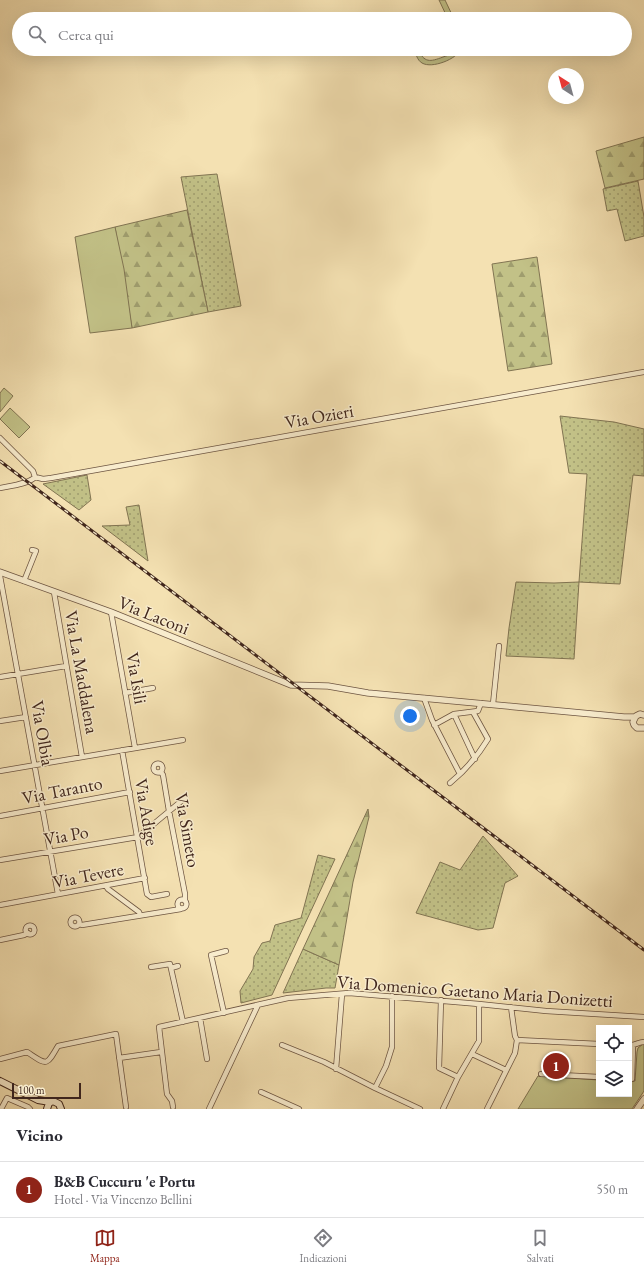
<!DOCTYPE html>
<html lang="it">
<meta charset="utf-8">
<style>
:root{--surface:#fff;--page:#f7f7f7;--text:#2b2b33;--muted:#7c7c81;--line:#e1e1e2;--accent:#8f2418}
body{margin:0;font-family:"EB Garamond",serif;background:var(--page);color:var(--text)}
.controls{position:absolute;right:12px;bottom:12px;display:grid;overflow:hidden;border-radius:0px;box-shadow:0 4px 16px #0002}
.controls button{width:36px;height:36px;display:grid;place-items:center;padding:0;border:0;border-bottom:1px solid var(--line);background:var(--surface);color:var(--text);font:20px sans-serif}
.compass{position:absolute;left:548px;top:68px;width:36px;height:36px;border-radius:50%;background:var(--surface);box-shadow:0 4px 16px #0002;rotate:324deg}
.scale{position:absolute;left:12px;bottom:10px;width:69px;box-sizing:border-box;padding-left:4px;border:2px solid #40261c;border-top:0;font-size:11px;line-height:14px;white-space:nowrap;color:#40261c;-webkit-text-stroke:3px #f8eccd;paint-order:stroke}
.you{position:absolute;left:410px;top:716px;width:14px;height:14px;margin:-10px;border:3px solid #fff;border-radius:50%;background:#1a73e8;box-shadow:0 0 0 6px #1a73e833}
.badge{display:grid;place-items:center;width:26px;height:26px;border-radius:50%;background:var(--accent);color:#fff;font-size:13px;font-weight:700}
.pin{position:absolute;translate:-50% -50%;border:2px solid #fff;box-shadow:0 1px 4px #0006}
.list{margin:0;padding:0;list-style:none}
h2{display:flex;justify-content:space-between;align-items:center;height:52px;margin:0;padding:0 16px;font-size:17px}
h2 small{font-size:13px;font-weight:400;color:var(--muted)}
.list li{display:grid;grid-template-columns:26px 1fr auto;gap:12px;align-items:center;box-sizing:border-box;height:56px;padding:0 16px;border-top:1px solid var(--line)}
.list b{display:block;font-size:15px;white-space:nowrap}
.list p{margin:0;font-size:13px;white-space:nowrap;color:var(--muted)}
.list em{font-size:13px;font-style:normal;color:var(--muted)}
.icon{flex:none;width:22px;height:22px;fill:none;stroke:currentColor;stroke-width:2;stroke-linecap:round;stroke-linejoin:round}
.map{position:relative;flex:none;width:644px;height:1109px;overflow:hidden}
.search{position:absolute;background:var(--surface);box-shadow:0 4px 16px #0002;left:12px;right:12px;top:12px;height:44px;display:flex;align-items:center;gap:10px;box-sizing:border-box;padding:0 14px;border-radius:22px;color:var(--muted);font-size:15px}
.sheet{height:108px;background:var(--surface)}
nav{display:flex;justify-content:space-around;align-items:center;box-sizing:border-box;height:56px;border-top:1px solid var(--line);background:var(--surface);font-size:11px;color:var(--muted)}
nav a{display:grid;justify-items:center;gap:2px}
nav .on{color:var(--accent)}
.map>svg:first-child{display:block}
.grass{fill:url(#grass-dots);stroke:#817452}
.forest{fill:url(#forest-firs);stroke:#817452}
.park{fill:#c2c187;stroke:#817452}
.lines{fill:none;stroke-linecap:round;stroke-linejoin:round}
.minor-casing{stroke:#6d5542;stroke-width:6}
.tertiary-casing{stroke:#6d5542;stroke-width:7}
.secondary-casing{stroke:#40261c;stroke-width:8}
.minor{stroke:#f8eccd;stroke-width:4.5}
.tertiary{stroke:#f8eccd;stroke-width:5.5}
.secondary{stroke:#f8eccd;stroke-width:6}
.rail-casing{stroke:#40261c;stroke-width:3}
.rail{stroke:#f8eccd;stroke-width:1.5;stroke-dasharray:4.5;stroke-linecap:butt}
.labels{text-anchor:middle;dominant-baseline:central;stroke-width:3;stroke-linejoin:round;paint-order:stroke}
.street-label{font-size:18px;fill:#40261c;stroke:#f8eccd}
</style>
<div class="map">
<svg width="644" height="1109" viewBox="0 0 644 1109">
<defs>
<pattern id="grass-dots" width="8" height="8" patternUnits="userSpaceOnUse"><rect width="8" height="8" fill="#c2c187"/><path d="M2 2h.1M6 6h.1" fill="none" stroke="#9f9d6e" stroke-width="1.8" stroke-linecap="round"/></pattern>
<pattern id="forest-firs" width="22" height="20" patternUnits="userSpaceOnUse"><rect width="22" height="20" fill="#c2c187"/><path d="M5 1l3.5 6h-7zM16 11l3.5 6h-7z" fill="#9f9d6e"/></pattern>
</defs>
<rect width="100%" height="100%" fill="#f4e1b2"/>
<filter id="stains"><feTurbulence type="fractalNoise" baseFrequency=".005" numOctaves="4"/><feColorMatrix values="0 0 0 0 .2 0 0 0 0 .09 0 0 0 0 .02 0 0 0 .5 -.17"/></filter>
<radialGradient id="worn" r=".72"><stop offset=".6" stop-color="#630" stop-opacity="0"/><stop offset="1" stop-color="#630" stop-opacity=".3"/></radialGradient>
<path class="grass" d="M217 174 241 306 208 312 181 177Z
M638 181 644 217V236L625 241 617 209 607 211 603 189Z
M560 416 614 422 644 429V476L633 475 620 584 579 582 574 659 506 656 509 628 516 582 554 583 579 582 587 474 569 473Z
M87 475 91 500 79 510 43 484Z
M139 505 148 561 102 526 130 525 126 507Z
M483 836 518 876 505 883 493 928 478 930 416 913 440 862 460 870Z
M318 855 335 859 272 995 241 1003 240 991 253 969 254 957 262 943 270 941 275 925 301 918Z
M303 949 339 965 335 988H326L283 993Z"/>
<path class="forest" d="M644 137V179L605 188 596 151Z
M187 210 208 312 132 328 115 227Z
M537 257 552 364 508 371 492 264Z
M368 809 369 817 353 882 339 965 303 949Z"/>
<path class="park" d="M439 0H445L454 19H448Z
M414 49H418C424 63 430 62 443 57 449 55 453 54 456 49H461C457 59 432 69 422 63 417 60 416 54 414 49Z
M115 227 124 269 132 328 90 333 75 237Z
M4 388 13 396 0 412V393Z
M10 408 30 427 19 438 0 419Z
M643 1044H644V1091L632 1109H518L538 1076 599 1080V1094H629V1081H635L637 1052 638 1048Z"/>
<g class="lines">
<defs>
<path id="minor" d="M0 438 33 471 35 477
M0 488C9 486 29 484 35 477L43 479 51 478 644 372
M0 576 58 894
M24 581 36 551 32 550
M54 592 82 757
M111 612 135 748
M0 677 66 666
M125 693 153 688
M424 698 432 720 460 774
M493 704 499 646
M454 714 475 759
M0 721 26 717
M434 725 454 714 478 711 481 703
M122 750 147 894 151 897 167 894
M153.5 768a4.5 4.5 0 1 1 9 0a4.5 4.5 0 1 1-9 0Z
M0 771 183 740
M161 772 163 775 169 811 185 894V901
M450 783C466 770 477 757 488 739L473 712
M0 816 130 792
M0 860 138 837 185 798
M106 886 108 889 139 912 140 915
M177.5 904a4.5 4.5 0 1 1 9 0a4.5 4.5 0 1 1-9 0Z
M0 905 145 878
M70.5 922a4.5 4.5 0 1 1 9 0a4.5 4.5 0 1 1-9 0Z
M80 924 82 925 181 909
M25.5 930a4.5 4.5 0 1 1 9 0a4.5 4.5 0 1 1-9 0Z
M0 940 24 935 28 933
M151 967 170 964 183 1022
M171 968 178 966
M441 1000 439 1068 458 1077
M224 1013 211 955 226 951
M200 1018 207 1059
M517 1040 599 1044
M282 1045 324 1062 375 1088 420 1109
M629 1045C635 1046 638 1042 644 1042
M472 1054 506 1070
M119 1058 161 1052
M0 1059 27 1052C47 1065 46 1067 58 1046L116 1034 126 1107
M336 1069 342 994
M541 1074 599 1077
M629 1079H632L633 1046
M375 1088 386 1066 392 1047V996
M261 1092 299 1109
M173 1107 172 1101 167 1094 159 1027 288 998 349 993 479 1004 546 1011 644 1017
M1 1109 7 1098 28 1107 30 1109
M209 1109 258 1005
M443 1109 458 1077 479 1041V1004
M487 1109 515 1053 517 1040 515 1036 511 1007"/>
<path id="tertiary" d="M0 572 111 612 291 685 328 686 368 693 624 717H634
M644 715 640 714 636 716 633 722 634 725 637 728H644
M637 1109 644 1099"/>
<path id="secondary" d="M0 1081 38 1100 50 1102
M47 1109 49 1103 53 1101 59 1104 61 1109"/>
</defs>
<use href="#minor" class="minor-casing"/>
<use href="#tertiary" class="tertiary-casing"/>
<use href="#secondary" class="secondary-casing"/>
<use href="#minor" class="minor"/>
<use href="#tertiary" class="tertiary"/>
<use href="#secondary" class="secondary"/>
<defs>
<path id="rail" d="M0 461 644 950"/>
</defs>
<use href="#rail" class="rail-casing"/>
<use href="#rail" class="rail"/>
</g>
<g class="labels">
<g class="street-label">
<text transform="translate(319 416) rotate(-10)">Via Ozieri</text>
<text transform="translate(154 615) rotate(22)">Via Laconi</text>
<text transform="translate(82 672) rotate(80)">Via La Maddalena</text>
<text transform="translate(137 678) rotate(80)">Via Isili</text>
<text transform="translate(43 733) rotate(80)">Via Olbia</text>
<text transform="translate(62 790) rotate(-11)">Via Taranto</text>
<text transform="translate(147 812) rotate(80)">Via Adige</text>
<text transform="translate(188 830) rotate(80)">Via Simeto</text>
<text transform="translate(66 835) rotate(-10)">Via Po</text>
<text transform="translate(88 875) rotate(-11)">Via Tevere</text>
<text transform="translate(475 991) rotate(4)">Via Domenico Gaetano Maria Donizetti</text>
</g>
</g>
<rect width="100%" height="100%" filter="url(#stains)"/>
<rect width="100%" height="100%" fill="url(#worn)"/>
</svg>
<div class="controls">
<button><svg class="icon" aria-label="locate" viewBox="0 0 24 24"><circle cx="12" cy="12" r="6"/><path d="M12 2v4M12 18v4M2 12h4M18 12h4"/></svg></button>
<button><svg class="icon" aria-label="layers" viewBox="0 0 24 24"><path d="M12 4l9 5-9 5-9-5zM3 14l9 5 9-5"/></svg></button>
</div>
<svg class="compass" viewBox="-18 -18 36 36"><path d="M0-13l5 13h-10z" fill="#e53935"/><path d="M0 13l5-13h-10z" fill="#7c7c81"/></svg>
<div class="scale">100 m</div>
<div class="you"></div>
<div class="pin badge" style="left:556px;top:1066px">1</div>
<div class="search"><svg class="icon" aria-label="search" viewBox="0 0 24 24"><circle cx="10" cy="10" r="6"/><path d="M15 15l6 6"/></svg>Cerca qui</div>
</div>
<section class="sheet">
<h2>Vicino<small></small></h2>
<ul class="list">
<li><span class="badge">1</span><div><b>B&amp;B Cuccuru 'e Portu</b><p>Hotel · Via Vincenzo Bellini</p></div><em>550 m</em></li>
</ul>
</section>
<nav>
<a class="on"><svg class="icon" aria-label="map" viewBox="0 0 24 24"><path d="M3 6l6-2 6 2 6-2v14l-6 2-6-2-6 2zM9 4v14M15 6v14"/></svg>Mappa</a>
<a><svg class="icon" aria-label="directions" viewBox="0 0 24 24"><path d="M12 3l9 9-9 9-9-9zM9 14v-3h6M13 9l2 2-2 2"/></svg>Indicazioni</a>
<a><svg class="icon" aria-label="saved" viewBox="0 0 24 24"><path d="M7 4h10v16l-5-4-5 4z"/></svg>Salvati</a>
</nav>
